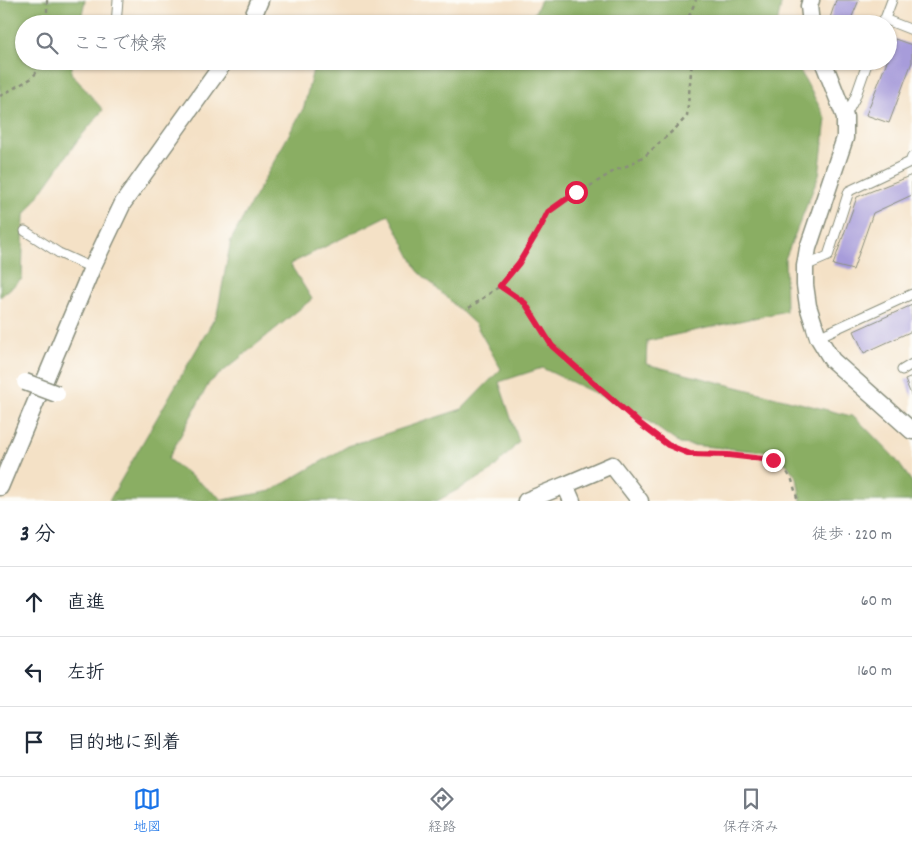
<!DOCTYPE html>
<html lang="ja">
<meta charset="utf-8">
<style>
:root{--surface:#fff;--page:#f6f6f7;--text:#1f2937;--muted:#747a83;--line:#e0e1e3;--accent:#1a73e8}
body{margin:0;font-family:Dekko,"Klee One",sans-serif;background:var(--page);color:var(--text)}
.stop{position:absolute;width:15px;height:15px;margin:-11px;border:4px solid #e11d48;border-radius:50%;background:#fff}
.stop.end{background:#e11d48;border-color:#fff;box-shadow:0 1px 5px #0008}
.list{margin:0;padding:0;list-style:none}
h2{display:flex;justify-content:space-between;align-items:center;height:65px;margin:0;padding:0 20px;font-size:21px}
h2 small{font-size:16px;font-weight:400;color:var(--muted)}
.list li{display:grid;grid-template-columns:32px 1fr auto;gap:15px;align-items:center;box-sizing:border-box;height:70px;padding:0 20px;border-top:1px solid var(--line)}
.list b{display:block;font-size:19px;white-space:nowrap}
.list em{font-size:16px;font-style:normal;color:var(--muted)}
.icon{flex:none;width:28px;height:28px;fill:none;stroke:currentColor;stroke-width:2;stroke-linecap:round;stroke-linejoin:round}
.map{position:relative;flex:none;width:912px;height:501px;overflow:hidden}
.search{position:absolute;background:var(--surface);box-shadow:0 1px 4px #0004;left:15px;right:15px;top:15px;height:55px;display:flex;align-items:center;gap:12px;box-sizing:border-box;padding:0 18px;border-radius:28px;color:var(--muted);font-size:19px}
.sheet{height:275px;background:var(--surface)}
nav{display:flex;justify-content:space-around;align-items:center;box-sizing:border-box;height:70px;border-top:1px solid var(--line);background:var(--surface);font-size:14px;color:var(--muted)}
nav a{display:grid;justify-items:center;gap:2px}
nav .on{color:var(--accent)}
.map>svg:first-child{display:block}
.forest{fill:#8aae63;stroke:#54764c;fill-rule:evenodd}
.building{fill:#a79cda}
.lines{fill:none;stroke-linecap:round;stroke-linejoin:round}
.lane-casing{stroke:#8a8f7d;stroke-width:11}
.street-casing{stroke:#8a8f7d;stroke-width:19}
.path{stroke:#8a8f7d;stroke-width:2.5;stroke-dasharray:4 4;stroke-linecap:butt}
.lane{stroke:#fff;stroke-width:9}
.street{stroke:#fff;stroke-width:16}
.street-bridge-casing{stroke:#8a8f7d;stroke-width:19;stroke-linecap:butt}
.street-bridge{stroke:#fff;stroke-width:16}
.route{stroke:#e11d48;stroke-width:6}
</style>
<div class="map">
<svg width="912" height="501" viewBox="0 0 912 501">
<rect width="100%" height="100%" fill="#fdfcf7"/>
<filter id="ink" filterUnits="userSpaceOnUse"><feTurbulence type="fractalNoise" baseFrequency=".02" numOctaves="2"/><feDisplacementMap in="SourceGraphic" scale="10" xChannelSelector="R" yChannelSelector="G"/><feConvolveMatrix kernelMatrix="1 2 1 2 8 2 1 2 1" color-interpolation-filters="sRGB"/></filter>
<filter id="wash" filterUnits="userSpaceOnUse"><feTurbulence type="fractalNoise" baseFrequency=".0096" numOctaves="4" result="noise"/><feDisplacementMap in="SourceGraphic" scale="20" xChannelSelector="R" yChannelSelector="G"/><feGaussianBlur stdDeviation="1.12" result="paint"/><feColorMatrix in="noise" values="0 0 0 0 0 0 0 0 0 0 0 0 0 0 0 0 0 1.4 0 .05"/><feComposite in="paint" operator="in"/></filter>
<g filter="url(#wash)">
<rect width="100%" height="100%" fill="#f4e1c6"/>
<path class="forest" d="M0 0H85L80 24H24V61H73L71 73 103 110 77 141 24 216 22 279 0 297Z
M541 0H782L777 24H529Z
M315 61H500L508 65 510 61H795L826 119 819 175 785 259 786 311 647 341 646 364 855 417 895 458 912 482V501H801L797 478 778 453 680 444 635 412 542 368 499 382 519 442 490 472 437 501 380 499 378 501H109L217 314 231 240 304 107ZM389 215 418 271 476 325 501 369 462 409 348 446 271 491 223 500 168 459 209 383 312 299 290 264Z"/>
<g id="blocks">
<path class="building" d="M836 0H859L849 24H828Z
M895 39 912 45V62L889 123 866 115 887 61H888V57Z
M912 175V195L873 213 853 270 833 265 857 197Z
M912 305V331L864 353 854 331Z
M912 377V397L905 380Z"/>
</g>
</g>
<g filter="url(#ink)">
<use href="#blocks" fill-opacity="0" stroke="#8a8f7d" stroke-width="1"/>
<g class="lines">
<defs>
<path id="lane" d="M884 19 912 30
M116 24 118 0
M883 24 892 0
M845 117 855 98 868 61
M25 231 59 253 92 268
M805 266 828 256 849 191 910 162 912 157
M818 337 912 294
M902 370 912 364"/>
<path id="street" d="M811 0 809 6 811 24
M250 24 260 0
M823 61 845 117V138L808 248 805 266V285L808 306 818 337 832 360 912 431
M565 485 612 465 640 501
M0 487 92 268 123 203 225 61
M526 501 565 485 572 501"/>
</defs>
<use href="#lane" class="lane-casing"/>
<use href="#street" class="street-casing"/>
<path class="path" d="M47 0V24
M690 24 689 16 696 0
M0 96 32 78 45 61
M500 286 525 303 552 346 570 362 639 423 668 445 690 454 728 455 773 460 784 467 792 480 798 501
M469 308 500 286 519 263 548 212 576 192 590 186 614 171 629 165 646 155 678 126 687 116 692 61"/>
<use href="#lane" class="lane"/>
<use href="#street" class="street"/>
<defs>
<path id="street-bridge" d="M25 382 57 394"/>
</defs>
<use href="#street-bridge" class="street-bridge-casing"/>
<use href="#street-bridge" class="street-bridge"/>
</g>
</g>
<g class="lines" filter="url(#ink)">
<path class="route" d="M576 192 548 212 541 226 519 263 500 286 525 303 552 346 570 362 639 423 668 445 690 454 728 455 773 460"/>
</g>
</svg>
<div class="stop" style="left:576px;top:192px"></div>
<div class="stop end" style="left:773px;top:460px"></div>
<div class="search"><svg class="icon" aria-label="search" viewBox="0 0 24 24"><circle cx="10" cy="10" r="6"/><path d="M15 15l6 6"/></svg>ここで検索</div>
</div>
<section class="sheet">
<h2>3 分<small>徒歩 · 220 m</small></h2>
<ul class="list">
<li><svg class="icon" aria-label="ahead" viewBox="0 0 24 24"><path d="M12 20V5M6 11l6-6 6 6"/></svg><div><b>直進</b></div><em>60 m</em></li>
<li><svg class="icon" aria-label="left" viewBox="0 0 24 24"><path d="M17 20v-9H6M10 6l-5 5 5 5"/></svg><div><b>左折</b></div><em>160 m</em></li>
<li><svg class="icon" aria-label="arrive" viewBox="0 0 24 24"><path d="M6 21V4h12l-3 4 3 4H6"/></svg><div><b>目的地に到着</b></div></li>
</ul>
</section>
<nav>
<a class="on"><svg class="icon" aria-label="map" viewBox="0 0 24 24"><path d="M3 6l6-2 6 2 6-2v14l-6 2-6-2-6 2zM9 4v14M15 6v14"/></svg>地図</a>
<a><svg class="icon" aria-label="directions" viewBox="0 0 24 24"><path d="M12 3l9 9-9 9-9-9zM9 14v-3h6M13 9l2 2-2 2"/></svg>経路</a>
<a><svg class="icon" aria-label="saved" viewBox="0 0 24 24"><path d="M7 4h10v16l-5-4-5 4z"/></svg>保存済み</a>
</nav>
